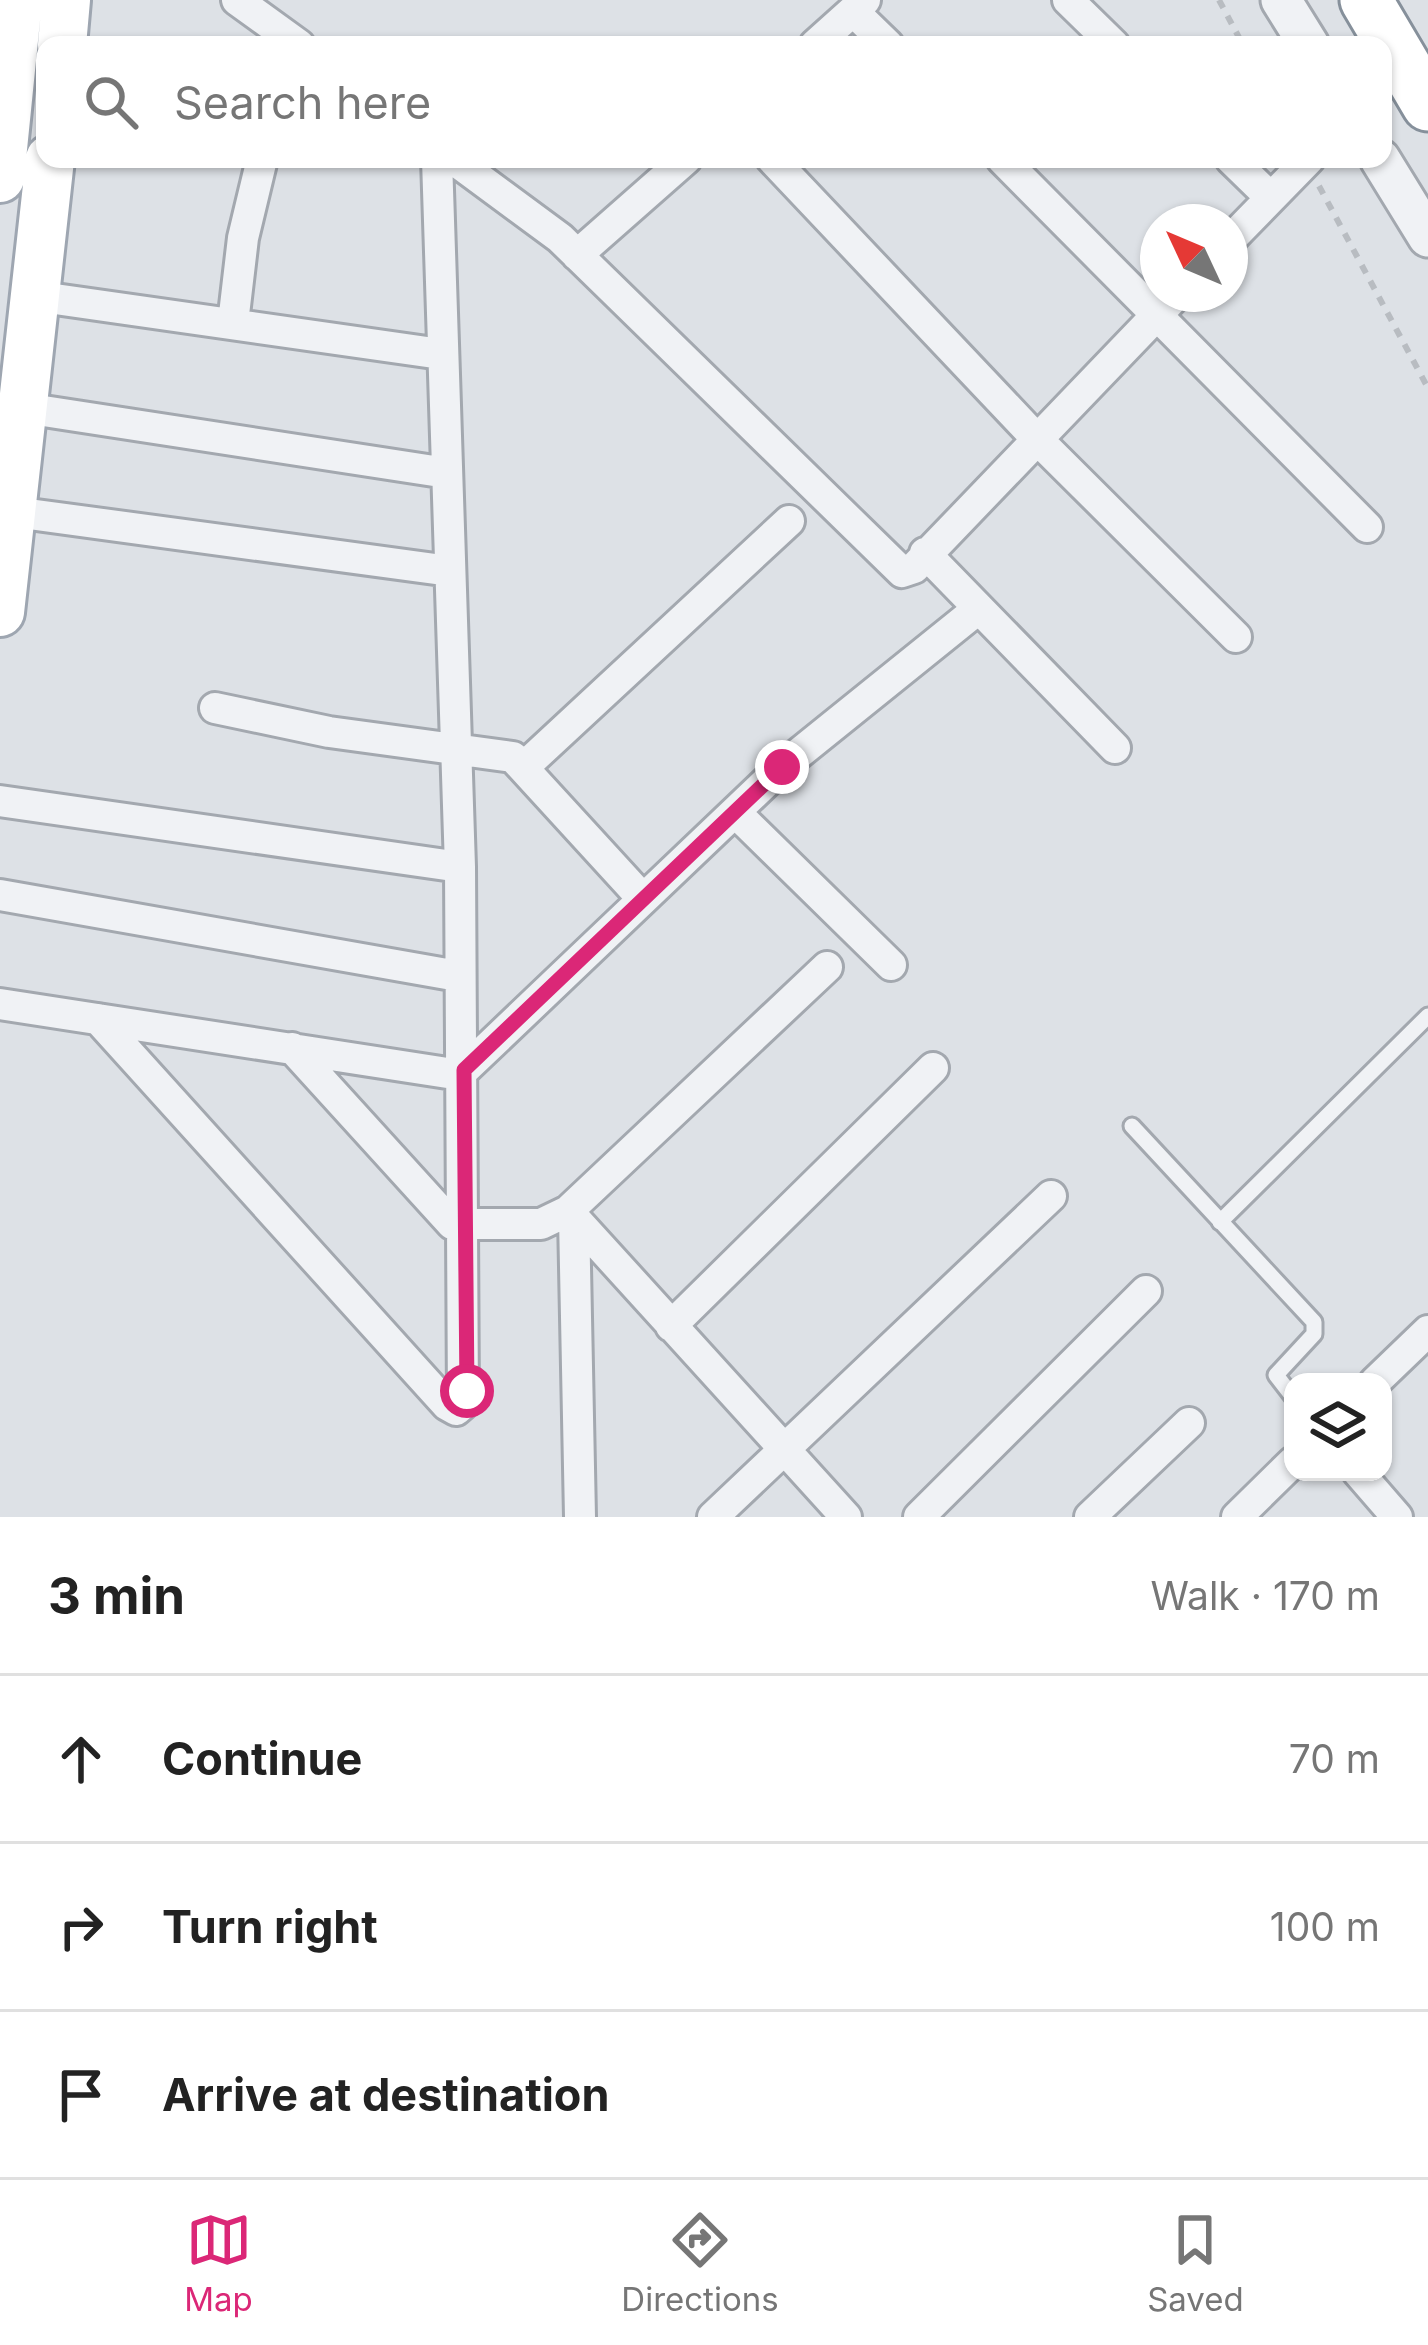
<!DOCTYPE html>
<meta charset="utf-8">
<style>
:root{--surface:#fff;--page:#f6f6f6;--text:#222;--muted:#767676;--line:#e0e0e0;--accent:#db2777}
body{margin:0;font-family:Inter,sans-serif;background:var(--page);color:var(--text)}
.controls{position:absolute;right:36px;bottom:36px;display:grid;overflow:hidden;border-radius:24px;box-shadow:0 3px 9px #0004}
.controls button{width:108px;height:108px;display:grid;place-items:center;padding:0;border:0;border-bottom:3px solid var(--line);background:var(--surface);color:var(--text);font:60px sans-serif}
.compass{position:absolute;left:1140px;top:204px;width:108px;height:108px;border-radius:50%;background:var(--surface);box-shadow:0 3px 9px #0004;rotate:314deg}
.stop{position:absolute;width:36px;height:36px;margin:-27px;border:9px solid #db2777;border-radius:50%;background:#fff}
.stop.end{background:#db2777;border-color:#fff;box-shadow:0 3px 12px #0008}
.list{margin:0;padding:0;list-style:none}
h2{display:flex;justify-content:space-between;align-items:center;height:156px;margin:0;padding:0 48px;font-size:51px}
h2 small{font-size:39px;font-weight:400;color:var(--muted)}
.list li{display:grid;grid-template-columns:78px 1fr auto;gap:36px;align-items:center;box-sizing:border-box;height:168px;padding:0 48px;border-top:3px solid var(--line)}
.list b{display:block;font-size:45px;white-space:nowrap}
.list em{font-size:39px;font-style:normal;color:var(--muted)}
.icon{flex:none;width:66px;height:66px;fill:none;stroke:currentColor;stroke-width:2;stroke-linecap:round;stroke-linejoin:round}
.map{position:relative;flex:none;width:1428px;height:1517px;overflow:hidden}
.search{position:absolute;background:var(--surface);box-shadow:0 3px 9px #0004;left:36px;right:36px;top:36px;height:132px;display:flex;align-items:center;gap:30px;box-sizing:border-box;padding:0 42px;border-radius:24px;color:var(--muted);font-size:45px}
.sheet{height:660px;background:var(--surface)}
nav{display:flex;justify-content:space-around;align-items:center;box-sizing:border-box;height:168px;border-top:3px solid var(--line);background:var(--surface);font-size:33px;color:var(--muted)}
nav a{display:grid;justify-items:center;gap:6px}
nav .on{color:var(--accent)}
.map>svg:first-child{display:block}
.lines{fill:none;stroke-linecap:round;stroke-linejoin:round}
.service-casing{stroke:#a3a8af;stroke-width:21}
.minor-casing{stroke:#a3a8af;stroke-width:36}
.tertiary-casing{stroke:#a3a8af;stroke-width:45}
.primary-casing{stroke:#9ea6b1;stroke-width:54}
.trunk-casing{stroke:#86909b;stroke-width:57}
.path{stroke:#b8bcc1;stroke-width:6;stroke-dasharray:9 9;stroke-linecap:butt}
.service{stroke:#f0f2f5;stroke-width:15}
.minor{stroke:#f0f2f5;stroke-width:30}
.tertiary{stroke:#f0f2f5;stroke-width:39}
.primary{stroke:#fff;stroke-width:48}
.trunk{stroke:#fff;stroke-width:51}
.route{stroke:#db2777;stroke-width:15}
</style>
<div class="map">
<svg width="1428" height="1517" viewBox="0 0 1428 1517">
<rect width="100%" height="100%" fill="#dde1e6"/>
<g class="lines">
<defs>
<path id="service" d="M1132 1126 1314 1322V1334L1276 1375 1293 1397
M1220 1222 1428 1016"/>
<path id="minor" d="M237 0 299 45
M1068 0 1114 45
M853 11 888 45
M815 45 865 0
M453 159 560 238 902 572 914 568 1177 294
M772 159 1035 437 1236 637
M1002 159 1367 527
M1231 159 1271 198
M1230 240 1309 159
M577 255 686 159
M34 296 441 354
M233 323 243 238 262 159
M24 408 447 473
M14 512 450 571
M925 553 1115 748
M215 708 329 732 513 757 643 899
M525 766 789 521
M0 801 460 867
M735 812 891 965
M0 895 458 976
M0 1004 454 1074 464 1070 782 767 978 609
M98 1019 447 1405 456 1410 463 1404 460 867 437 159
M292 1048 452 1224H541L568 1211 827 967
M568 1211 846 1517
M574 1217 580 1517
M671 1326 933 1068
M1375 1382 1428 1331
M1358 1472 1397 1517
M713 1517 1051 1196
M919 1517 1146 1291
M1090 1517 1189 1423
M1237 1517 1293 1462"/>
<path id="tertiary" d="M1281 0 1309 45
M1380 159 1428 237"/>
<path id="primary" d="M62 45 66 0
M0 178 18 0
M0 612 50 159"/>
<path id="trunk" d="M1366 0 1428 105"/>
</defs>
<use href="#service" class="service-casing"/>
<use href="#minor" class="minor-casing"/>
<use href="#tertiary" class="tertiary-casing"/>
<use href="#primary" class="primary-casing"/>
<use href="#trunk" class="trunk-casing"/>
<path class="path" d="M1219 0 1243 45
M1319 186 1428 388"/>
<use href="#service" class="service"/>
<use href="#minor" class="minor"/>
<use href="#tertiary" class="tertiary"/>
<use href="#primary" class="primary"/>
<use href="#trunk" class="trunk"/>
</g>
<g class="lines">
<path class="route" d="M467 1391 464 1070 782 767"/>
</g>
</svg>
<div class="controls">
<button><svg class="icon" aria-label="layers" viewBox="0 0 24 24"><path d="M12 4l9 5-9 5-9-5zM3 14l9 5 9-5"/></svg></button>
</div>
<svg class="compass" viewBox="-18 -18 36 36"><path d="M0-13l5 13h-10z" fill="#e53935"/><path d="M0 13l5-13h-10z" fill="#767676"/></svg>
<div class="stop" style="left:467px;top:1391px"></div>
<div class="stop end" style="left:782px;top:767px"></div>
<div class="search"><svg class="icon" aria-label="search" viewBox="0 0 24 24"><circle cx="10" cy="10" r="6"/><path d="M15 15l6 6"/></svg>Search here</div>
</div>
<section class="sheet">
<h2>3 min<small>Walk · 170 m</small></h2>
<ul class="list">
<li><svg class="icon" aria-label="ahead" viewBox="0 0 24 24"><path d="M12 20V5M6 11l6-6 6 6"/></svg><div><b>Continue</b></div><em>70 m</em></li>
<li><svg class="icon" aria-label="right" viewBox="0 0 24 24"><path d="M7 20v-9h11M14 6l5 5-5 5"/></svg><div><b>Turn right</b></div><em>100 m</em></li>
<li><svg class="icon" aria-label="arrive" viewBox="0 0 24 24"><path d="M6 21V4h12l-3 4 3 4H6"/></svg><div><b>Arrive at destination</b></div></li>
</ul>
</section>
<nav>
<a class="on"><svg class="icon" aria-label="map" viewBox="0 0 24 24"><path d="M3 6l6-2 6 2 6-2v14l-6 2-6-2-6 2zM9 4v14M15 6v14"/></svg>Map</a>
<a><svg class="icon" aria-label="directions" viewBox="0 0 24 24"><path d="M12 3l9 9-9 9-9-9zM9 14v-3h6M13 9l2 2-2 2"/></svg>Directions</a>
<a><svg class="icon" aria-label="saved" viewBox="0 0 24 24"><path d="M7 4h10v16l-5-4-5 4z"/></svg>Saved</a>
</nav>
